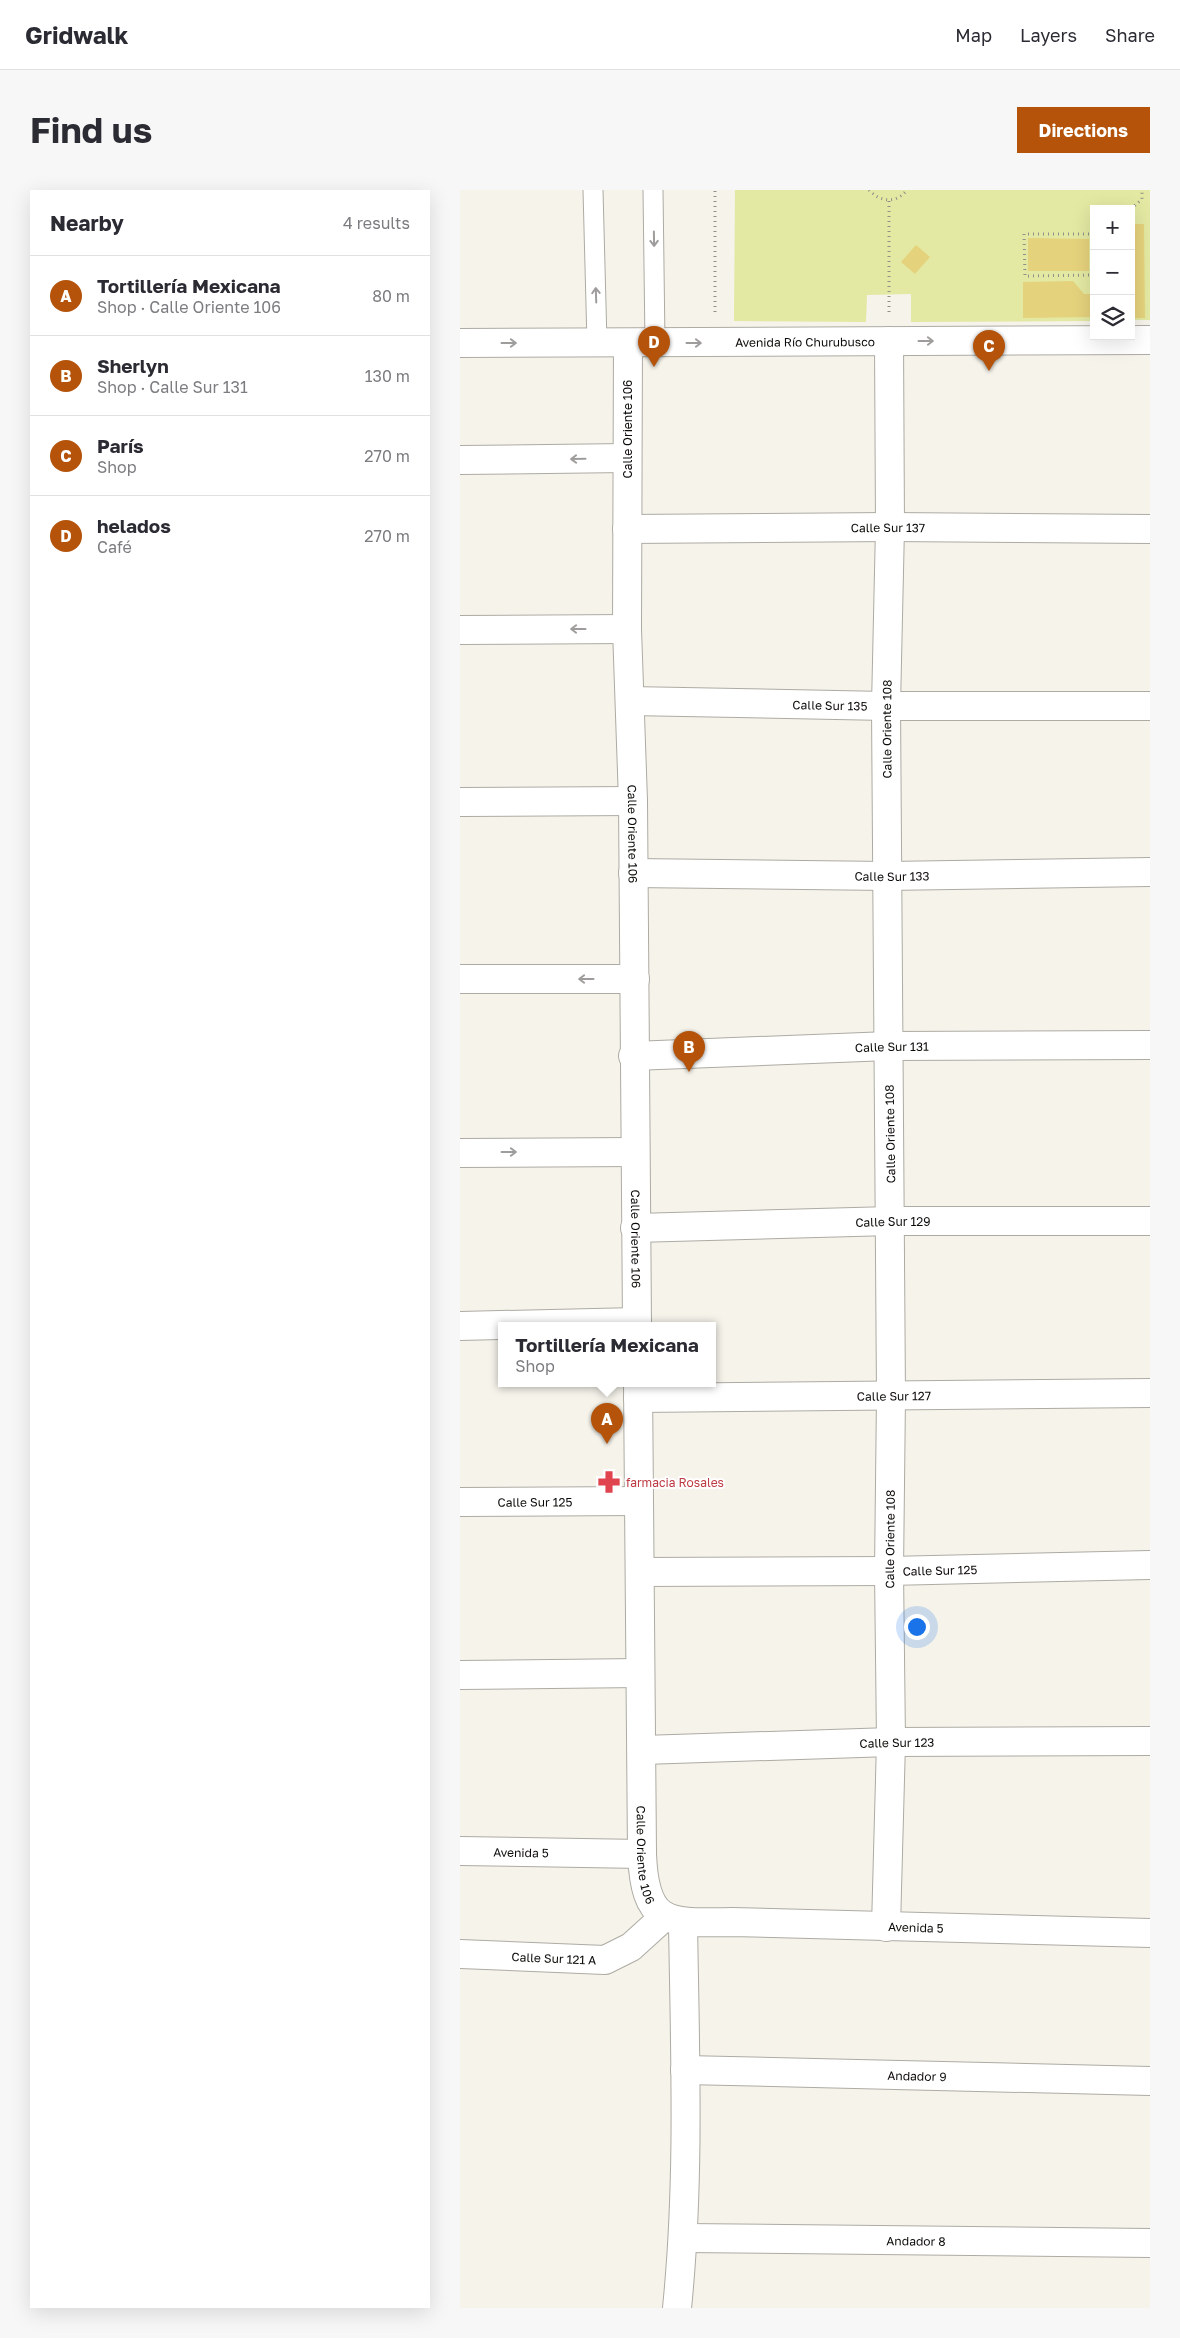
<!DOCTYPE html>
<meta charset="utf-8">
<style>
:root{--surface:#fff;--page:#f7f7f7;--text:#2b2b33;--muted:#7c7c81;--line:#e1e1e2;--accent:#b45309}
body{margin:0;font-family:"Golos Text",sans-serif;background:var(--page);color:var(--text)}
.controls{position:absolute;right:15px;top:15px;display:grid;overflow:hidden;border-radius:0px;box-shadow:0 5px 20px #0002}
.controls button{width:45px;height:45px;display:grid;place-items:center;padding:0;border:0;border-bottom:1px solid var(--line);background:var(--surface);color:var(--text);font:25px sans-serif}
.you{position:absolute;left:456px;top:1436px;width:18px;height:18px;margin:-12px;border:4px solid #fff;border-radius:50%;background:#1a73e8;box-shadow:0 0 0 8px #1a73e833}
.badge{display:grid;place-items:center;width:32px;height:32px;border-radius:50%;background:var(--accent);color:#fff;font-size:16px;font-weight:700}
.pin{position:absolute;translate:-50% -41px;filter:drop-shadow(0 1px 2px #0008)}
.pin::after{content:'';position:absolute;top:26px;width:18px;height:15px;background:inherit;clip-path:polygon(0 0,100% 0,50% 100%)}
.popup{position:absolute;left:38px;top:1132px;width:218px;height:65px;box-sizing:border-box;display:grid;place-content:center;border-radius:0px;background:var(--surface);filter:drop-shadow(0 1px 4px #0005);font-size:16px;white-space:nowrap;color:var(--muted)}
.popup b{font-size:19px;color:var(--text)}
.popup::after{content:'';position:absolute;left:50%;top:100%;margin-left:-10px;border:10px solid transparent;border-top-color:var(--surface)}
.list{margin:0;padding:0;list-style:none}
h2{display:flex;justify-content:space-between;align-items:center;height:65px;margin:0;padding:0 20px;font-size:21px}
h2 small{font-size:16px;font-weight:400;color:var(--muted)}
.list li{display:grid;grid-template-columns:32px 1fr auto;gap:15px;align-items:center;box-sizing:border-box;height:80px;padding:0 20px;border-top:1px solid var(--line)}
.list b{display:block;font-size:19px;white-space:nowrap}
.list p{margin:0;font-size:16px;white-space:nowrap;color:var(--muted)}
.list em{font-size:16px;font-style:normal;color:var(--muted)}
.icon{flex:none;width:28px;height:28px;fill:none;stroke:currentColor;stroke-width:2;stroke-linecap:round;stroke-linejoin:round}
.map{position:relative;flex:none;width:690px;height:2118px;overflow:hidden;border-radius:0px}
header{display:flex;align-items:center;gap:30px;box-sizing:border-box;height:70px;padding:0 25px;background:var(--surface);border-bottom:1px solid var(--line)}
header strong{font-size:24px}
nav{display:flex;gap:28px;margin-inline-start:auto;font-size:18px}
.intro{display:flex;align-items:center;justify-content:space-between;box-sizing:border-box;height:120px;padding:0 30px}
h1{margin:0;font-size:35px}
.button{padding:12px 22px;border-radius:0px;background:var(--accent);color:#fff;font-size:18px;font-weight:700}
main{display:flex;gap:30px;padding:0 30px}
aside{flex:1;background:var(--surface);border-radius:0px;box-shadow:0 5px 20px #0002}
.map>svg:first-child{display:block}
.green{fill:#e3e9a2}
.building{fill:#e5d27c}
.lines{fill:none;stroke-linecap:round;stroke-linejoin:round}
.lane-casing{stroke:#adaba3;stroke-width:21}
.street-casing{stroke:#adaba3;stroke-width:30}
.secondary-casing{stroke:#adaba3;stroke-width:30}
.path{stroke:#918f89;stroke-width:3;stroke-dasharray:1 4;stroke-linecap:butt}
.lane{stroke:#fff;stroke-width:19}
.street{stroke:#fff;stroke-width:28}
.secondary{stroke:#fff;stroke-width:28}
.oneway{stroke:#9e9d9c}
.labels{text-anchor:middle;dominant-baseline:central;stroke-width:4;stroke-linejoin:round;paint-order:stroke}
.street-label{font-size:12px;fill:#0c0b08;stroke:#fff}
.health-label{font-size:12px;fill:#be3a42;stroke:#fff;text-anchor:start}
</style>
<header>
<strong>Gridwalk</strong>
<nav><a>Map</a><a>Layers</a><a>Share</a></nav>
</header>
<div class="intro"><h1>Find us</h1><a class="button">Directions</a></div>
<main>
<aside>
<h2>Nearby<small>4 results</small></h2>
<ul class="list">
<li><span class="badge">A</span><div><b>Tortillería Mexicana</b><p>Shop · Calle Oriente 106</p></div><em>80 m</em></li>
<li><span class="badge">B</span><div><b>Sherlyn</b><p>Shop · Calle Sur 131</p></div><em>130 m</em></li>
<li><span class="badge">C</span><div><b>París</b><p>Shop</p></div><em>270 m</em></li>
<li><span class="badge">D</span><div><b>helados</b><p>Café</p></div><em>270 m</em></li>
</ul>
</aside>
<div class="map">
<svg width="690" height="2118" viewBox="0 0 690 2118">
<rect width="100%" height="100%" fill="#f5f3ea"/>
<path class="green" d="M275 0H690V130H671V19H634V131L451 132V104L407 105 406 132 274 131Z"/>
<path class="building" d="M671 34H684L685 128H671Z
M568 48 629 49V81H568Z
M456 55 470 67 455 84 441 72Z
M613 91 624 104H634V127L563 128V92Z"/>
<g class="lines">
<defs>
<path id="lane" d="M133 0 137 153
M193 0 195 153"/>
<g id="street">
<path id="s1" d="M168 153 167 439 173 611 177 1135"/>
<path d="M0 270 167 268"/>
<path id="s2" d="M167 339 430 337 690 339"/>
<path d="M0 440 167 439"/>
<path id="s3" d="M170 511 426 516H690"/>
<path d="M0 612 173 611"/>
<path id="s4" d="M173 683 427 686 690 682"/>
<path d="M0 789H175"/>
<path id="s5" d="M173 866 429 856 690 855"/>
<path d="M0 963 174 962"/>
<path id="s6" d="M175 1038 431 1031H690"/>
<path d="M0 1136 177 1132"/>
<path id="s7" d="M178 1193 182 1664C185 1737 209 1733 272 1732L690 1743"/>
<path id="s8" d="M178 1208 690 1203"/>
<path id="s9" d="M0 1312 179 1311"/>
<path id="s10" d="M180 1382 429 1381 690 1375"/>
<path d="M0 1485 180 1483"/>
<path id="s11" d="M183 1560 431 1552 690 1551"/>
<path id="s12" d="M0 1661 182 1664"/>
<path id="s13" d="M426 1737 431 1552 429 1381 431 1206 426 516 430 337 429 151"/>
<path id="s14" d="M0 1764 145 1770 171 1757 204 1727"/>
<path id="s15" d="M225 1880 690 1891"/>
<path id="s16" d="M224 2048 690 2053"/>
<path d="M217 2118C230 1990 225 1861 223 1733"/>
</g>
<g id="secondary">
<path id="s17" d="M0 153 690 150"/>
</g>
</defs>
<use href="#lane" class="lane-casing"/>
<use href="#street" class="street-casing"/>
<use href="#secondary" class="secondary-casing"/>
<path class="path" d="M409 0C420 12 436 14 447 0
M671 19 682 9V0
M634 44H564L565 86 634 85
M255 122V0
M429 122V10"/>
<use href="#lane" class="lane"/>
<use href="#street" class="street"/>
<use href="#secondary" class="secondary"/>
</g>
<defs><path id="oneway-shaft" d="M-6 0H5M1.5-3L5.5 0L1.5 3" fill="none" stroke-width="1.6" stroke-linecap="round" stroke-linejoin="round" transform="scale(1.25)"/></defs>
<g class="oneway">
<use href="#oneway-shaft" transform="translate(194 49) rotate(89)"/>
<use href="#oneway-shaft" transform="translate(136 105) rotate(-92)"/>
<use href="#oneway-shaft" transform="translate(466 151)"/>
<use href="#oneway-shaft" transform="translate(49 153)"/>
<use href="#oneway-shaft" transform="translate(234 153)"/>
<use href="#oneway-shaft" transform="translate(118 269) rotate(179)"/>
<use href="#oneway-shaft" transform="translate(118 439) rotate(180)"/>
<use href="#oneway-shaft" transform="translate(126 789) rotate(180)"/>
<use href="#oneway-shaft" transform="translate(49 962)"/>
</g>
<defs>
<symbol id="pharmacy-bare" viewBox="-9 -9 18 18"><path d="M-2-6h4v4h4v4h-4v4h-4v-4h-4v-4h4Z" fill="#e0444e" stroke="#fff" stroke-width="2.5" paint-order="stroke"/></symbol>
</defs>
<g fill-rule="evenodd">
<use href="#pharmacy-bare" x="133" y="1276" width="32" height="32"/>
</g>
<g class="labels">
<g class="street-label">
<text stroke="none"><textPath href="#s17" startOffset="345">Avenida Río Churubusco</textPath></text>
<text transform="translate(167 239) rotate(-90)">Calle Oriente 106</text>
<text stroke="none"><textPath href="#s2" startOffset="261">Calle Sur 137</textPath></text>
<text stroke="none"><textPath href="#s3" startOffset="200">Calle Sur 135</textPath></text>
<text stroke="none"><textPath href="#s13" startOffset="1198">Calle Oriente 108</textPath></text>
<text stroke="none"><textPath href="#s1" startOffset="491">Calle Oriente 106</textPath></text>
<text stroke="none"><textPath href="#s4" startOffset="259">Calle Sur 133</textPath></text>
<text stroke="none"><textPath href="#s5" startOffset="259">Calle Sur 131</textPath></text>
<text transform="translate(430 944) rotate(-91)">Calle Oriente 108</text>
<text stroke="none"><textPath href="#s6" startOffset="258">Calle Sur 129</textPath></text>
<text stroke="none"><textPath href="#s1" startOffset="896">Calle Oriente 106</textPath></text>
<text stroke="none"><textPath href="#s8" startOffset="256">Calle Sur 127</textPath></text>
<text stroke="none"><textPath href="#s9" startOffset="75">Calle Sur 125</textPath></text>
<text stroke="none"><textPath href="#s13" startOffset="388">Calle Oriente 108</textPath></text>
<text stroke="none"><textPath href="#s10" startOffset="300">Calle Sur 125</textPath></text>
<text stroke="none"><textPath href="#s11" startOffset="254">Calle Sur 123</textPath></text>
<text stroke="none"><textPath href="#s12" startOffset="61">Avenida 5</textPath></text>
<text stroke="none"><textPath href="#s7" startOffset="472">Calle Oriente 106</textPath></text>
<text stroke="none"><textPath href="#s7" startOffset="792">Avenida 5</textPath></text>
<text stroke="none"><textPath href="#s14" startOffset="94">Calle Sur 121 A</textPath></text>
<text stroke="none"><textPath href="#s15" startOffset="232">Andador 9</textPath></text>
<text stroke="none"><textPath href="#s16" startOffset="232">Andador 8</textPath></text>
</g>
<g class="health-label">
<text x="166" y="1292">farmacia Rosales</text>
</g>
</g>
</svg>
<div class="controls">
<button>+</button>
<button>−</button>
<button><svg class="icon" aria-label="layers" viewBox="0 0 24 24"><path d="M12 4l9 5-9 5-9-5zM3 14l9 5 9-5"/></svg></button>
</div>
<div class="you"></div>
<div class="pin badge" style="left:147px;top:1254px">A</div>
<div class="popup"><b>Tortillería Mexicana</b>Shop</div>
<div class="pin badge" style="left:229px;top:882px">B</div>
<div class="pin badge" style="left:529px;top:181px">C</div>
<div class="pin badge" style="left:194px;top:177px">D</div>
</div>
</main>
